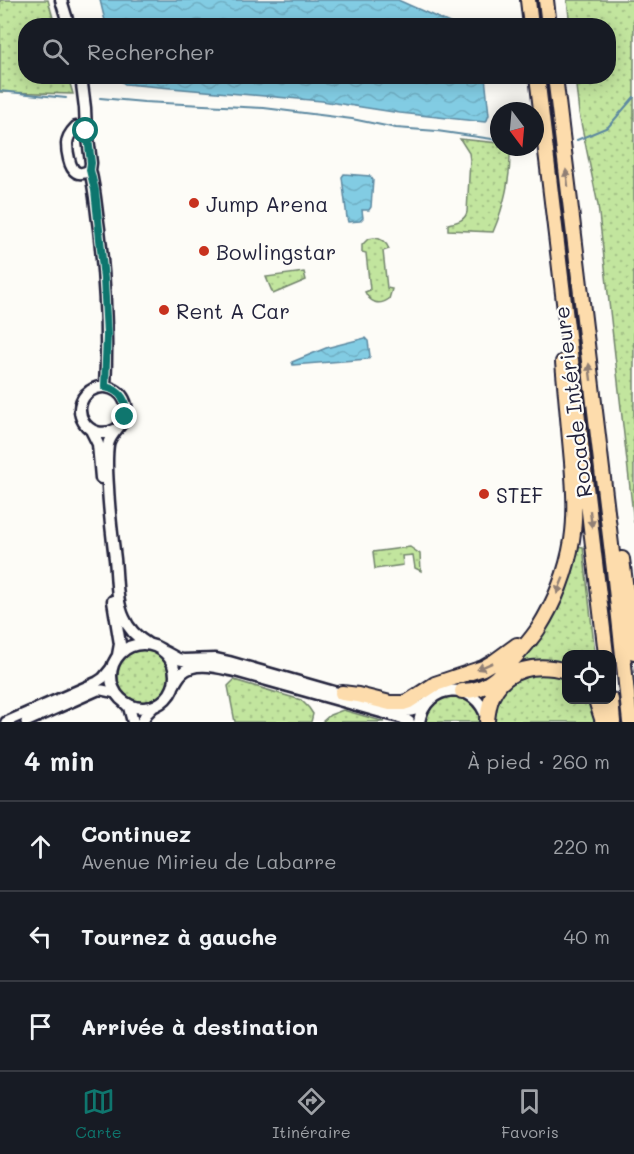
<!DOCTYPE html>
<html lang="fr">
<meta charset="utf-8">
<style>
:root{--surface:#171b24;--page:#242831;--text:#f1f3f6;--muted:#9ea1a6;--line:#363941;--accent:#0f766e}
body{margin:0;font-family:Mali,sans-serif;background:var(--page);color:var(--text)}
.controls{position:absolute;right:18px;bottom:18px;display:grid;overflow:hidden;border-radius:12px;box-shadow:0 3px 15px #0003}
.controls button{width:54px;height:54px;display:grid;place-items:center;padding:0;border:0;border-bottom:2px solid var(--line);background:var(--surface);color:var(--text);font:30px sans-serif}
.compass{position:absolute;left:490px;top:102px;width:54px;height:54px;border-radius:50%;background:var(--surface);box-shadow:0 3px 15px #0003;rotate:164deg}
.stop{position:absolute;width:18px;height:18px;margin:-14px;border:4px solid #0f766e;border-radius:50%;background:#fff}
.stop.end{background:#0f766e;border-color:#fff;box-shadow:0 2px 6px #0008}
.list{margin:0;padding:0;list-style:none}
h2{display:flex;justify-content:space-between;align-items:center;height:78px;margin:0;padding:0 24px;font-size:26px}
h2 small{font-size:20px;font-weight:400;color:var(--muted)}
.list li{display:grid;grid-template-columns:39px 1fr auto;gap:18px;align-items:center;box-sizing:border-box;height:90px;padding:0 24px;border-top:2px solid var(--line)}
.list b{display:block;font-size:22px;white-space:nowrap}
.list p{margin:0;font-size:20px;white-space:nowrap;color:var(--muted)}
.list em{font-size:20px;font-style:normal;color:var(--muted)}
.icon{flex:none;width:33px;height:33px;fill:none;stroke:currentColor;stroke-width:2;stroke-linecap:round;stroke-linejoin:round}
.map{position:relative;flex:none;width:634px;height:722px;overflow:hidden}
.search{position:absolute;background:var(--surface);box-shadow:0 3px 15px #0003;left:18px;right:18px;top:18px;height:66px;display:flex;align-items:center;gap:15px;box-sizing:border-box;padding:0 21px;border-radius:24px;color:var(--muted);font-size:22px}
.sheet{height:348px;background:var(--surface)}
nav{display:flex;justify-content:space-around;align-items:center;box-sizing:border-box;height:84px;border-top:2px solid var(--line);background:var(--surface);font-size:16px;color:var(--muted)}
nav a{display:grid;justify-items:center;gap:3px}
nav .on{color:var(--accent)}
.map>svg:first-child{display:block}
.green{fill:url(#green-dots);stroke:#72846c;stroke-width:1.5}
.water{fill:url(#water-waves);stroke:#5c88a0;stroke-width:1.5}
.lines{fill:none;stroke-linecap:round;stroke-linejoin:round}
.stream{stroke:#5c88a0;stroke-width:2}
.tertiary-casing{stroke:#22223b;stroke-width:14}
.secondary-casing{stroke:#22223b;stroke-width:15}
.motorway-casing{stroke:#22223b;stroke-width:18}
.tertiary{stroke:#fdfcf7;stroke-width:9}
.secondary{stroke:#fdfcf7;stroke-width:10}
.motorway{stroke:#fddcac;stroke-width:14}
.oneway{fill:#907f74}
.route{stroke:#0f766e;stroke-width:8}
.poi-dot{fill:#c8321e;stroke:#fdfcf7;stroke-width:2}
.labels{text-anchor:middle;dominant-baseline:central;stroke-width:4.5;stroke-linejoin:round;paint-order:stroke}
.poi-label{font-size:21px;fill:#22223b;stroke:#fdfcf7;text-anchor:start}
.street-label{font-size:21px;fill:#22223b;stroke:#fdfcf7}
</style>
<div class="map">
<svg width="634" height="722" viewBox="0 0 634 722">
<defs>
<pattern id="green-dots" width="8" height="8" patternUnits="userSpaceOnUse" patternTransform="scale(1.5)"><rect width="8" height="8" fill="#c2e59e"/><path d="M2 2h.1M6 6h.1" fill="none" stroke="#a6c489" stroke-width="1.8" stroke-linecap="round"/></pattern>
<pattern id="water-waves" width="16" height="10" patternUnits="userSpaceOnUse" patternTransform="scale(1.5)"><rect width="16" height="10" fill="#82cce3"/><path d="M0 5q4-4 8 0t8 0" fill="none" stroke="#70afc4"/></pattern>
</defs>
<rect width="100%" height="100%" fill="#fdfcf7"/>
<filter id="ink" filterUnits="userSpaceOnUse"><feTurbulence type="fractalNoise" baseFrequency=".0167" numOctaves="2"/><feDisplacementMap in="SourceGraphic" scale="12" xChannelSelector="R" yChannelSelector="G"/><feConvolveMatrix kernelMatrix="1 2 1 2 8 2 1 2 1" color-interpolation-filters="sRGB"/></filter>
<g filter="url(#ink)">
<path class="green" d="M0 0H48L55 25 26 26V76L68 77 73 94 0 92Z
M567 0H634V523L598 205 579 113 575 77 608 76V26L570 25Z
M460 139 499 143V147H510C511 177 505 204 493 232L448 230V224C456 222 465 221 467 212L470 160 469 153Z
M374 238C381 238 386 242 389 249L383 251 387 288 392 289 389 299C379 306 370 303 365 292L370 290 366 253 362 252V245L368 239Z
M304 272 306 280 273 294 266 277Z
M576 546 583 547 595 654H566V667L511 671Z
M410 547 420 554 421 571 415 568 413 555 402 556 403 565 375 569 373 552Z
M118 676a26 26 0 1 1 52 0a26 26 0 1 1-52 0Z
M557 674 566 678V700H590L597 722H493L495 701 509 683 524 675Z
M234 680 301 700 309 708 313 714 311 722H235L228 686Z
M454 696C470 700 478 707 481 722H425C428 706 439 698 454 696Z
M343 710 385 722H322L330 715Z"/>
<path class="water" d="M100 0H398L454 25H106Z
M118 77H485L489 115 487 120 485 122 400 113 322 101 125 84 118 79Z
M344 174 370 176 373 180 371 207 369 210H362L363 218 360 221 348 222 347 218 342 177Z
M365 338 368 341 370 356 368 359 293 365 292 362 326 348Z"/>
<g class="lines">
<path class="stream" d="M0 91 66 98
M100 98 144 102 264 108 352 119 396 128 437 131 499 140
M577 140 608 127 634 97"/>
<defs>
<path id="tertiary" d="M6 722 97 682 103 678 112 667
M26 722 98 690H102L116 693"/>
<path id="secondary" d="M61 0 69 26
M81 76 85 108 86 131 88 138 91 163 90 170C78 177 72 172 69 159 68 155 67 149 67 144 67 137 71 132 76 127L86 131
M90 170C95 189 96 209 99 229 105 282 108 334 105 387
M117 429C87 445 67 407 90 391 104 382 122 389 126 405 130 423 110 430 108 445 106 459 107 473 108 487 109 511 112 535 115 559 117 578 116 601 124 618 129 630 138 638 148 644
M91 430 98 444 101 478
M113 601 120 644 118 655
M111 676a32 32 0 1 1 64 0a32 32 0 1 1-64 0Z
M165 652 178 659 183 660 216 659 229 662 348 696
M174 685C176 681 179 676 182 673 195 660 220 668 235 671L403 718 409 722
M125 703 129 707 133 722
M383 706C401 711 409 715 426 704
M142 722 146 714 154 706
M419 722C426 682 476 679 487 719"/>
<path id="motorway" d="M528 0 531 26
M546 0 549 26
M537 76 606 654
M555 76 614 570 630 722
M622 559 634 652
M462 691C476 691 485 687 496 678 510 662 526 647 538 629 555 602 567 571 572 540 576 514 574 488 572 462 569 429 566 395 563 362
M342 693 358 695 390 703H403L409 701 435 684 483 668 495 661 517 645
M596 700 603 722
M611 700 613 722
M487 720C488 712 489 704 492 697 505 667 538 663 566 671"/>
</defs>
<use href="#tertiary" class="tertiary-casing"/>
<use href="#secondary" class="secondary-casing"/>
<use href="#motorway" class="motorway-casing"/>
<use href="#tertiary" class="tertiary"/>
<use href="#secondary" class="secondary"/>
<use href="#motorway" class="motorway"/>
</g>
<defs><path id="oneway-solid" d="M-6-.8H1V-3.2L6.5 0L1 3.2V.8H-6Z" transform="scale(1.5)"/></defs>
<g class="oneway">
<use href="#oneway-solid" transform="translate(567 178) rotate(-97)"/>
<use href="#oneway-solid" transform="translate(590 372) rotate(-97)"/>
<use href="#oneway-solid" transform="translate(591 519) rotate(83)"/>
<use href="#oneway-solid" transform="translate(560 586) rotate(112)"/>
<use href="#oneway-solid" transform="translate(485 666) rotate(156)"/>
</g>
</g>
<g class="lines" filter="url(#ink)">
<path class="route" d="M86 131 88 138 91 163 90 170 95 190 104 279 107 335 105 387C121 390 128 402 125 417"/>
</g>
<g class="poi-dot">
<circle cx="194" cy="203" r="6"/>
<circle cx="204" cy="251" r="6"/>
<circle cx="164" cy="310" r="6"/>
<circle cx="484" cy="494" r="6"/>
</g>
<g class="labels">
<g class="poi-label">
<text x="206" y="203">Jump Arena</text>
<text x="216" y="251">Bowlingstar</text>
<text x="176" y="310">Rent A Car</text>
<text x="496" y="494">STEF</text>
</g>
<g class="street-label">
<text transform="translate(572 402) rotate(-97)">Rocade Intérieure</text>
</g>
</g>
</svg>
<div class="controls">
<button><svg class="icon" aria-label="locate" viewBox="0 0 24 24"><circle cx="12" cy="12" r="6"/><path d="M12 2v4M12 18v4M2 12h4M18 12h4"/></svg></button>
</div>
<svg class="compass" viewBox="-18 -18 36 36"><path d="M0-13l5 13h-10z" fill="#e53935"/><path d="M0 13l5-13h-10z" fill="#9ea1a6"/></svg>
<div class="stop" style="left:86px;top:131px"></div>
<div class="stop end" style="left:125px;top:417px"></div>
<div class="search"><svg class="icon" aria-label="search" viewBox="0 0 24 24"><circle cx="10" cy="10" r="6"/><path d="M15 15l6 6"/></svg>Rechercher</div>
</div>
<section class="sheet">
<h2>4 min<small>À pied · 260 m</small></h2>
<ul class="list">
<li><svg class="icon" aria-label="ahead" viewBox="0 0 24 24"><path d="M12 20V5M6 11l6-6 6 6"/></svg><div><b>Continuez</b><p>Avenue Mirieu de Labarre</p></div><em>220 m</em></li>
<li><svg class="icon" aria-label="left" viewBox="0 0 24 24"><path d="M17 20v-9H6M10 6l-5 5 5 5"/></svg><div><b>Tournez à gauche</b></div><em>40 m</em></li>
<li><svg class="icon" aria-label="arrive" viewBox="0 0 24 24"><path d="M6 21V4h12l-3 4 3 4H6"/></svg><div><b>Arrivée à destination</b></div></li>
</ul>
</section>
<nav>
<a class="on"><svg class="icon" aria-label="map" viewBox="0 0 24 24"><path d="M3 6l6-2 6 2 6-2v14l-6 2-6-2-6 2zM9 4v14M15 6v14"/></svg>Carte</a>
<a><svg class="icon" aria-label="directions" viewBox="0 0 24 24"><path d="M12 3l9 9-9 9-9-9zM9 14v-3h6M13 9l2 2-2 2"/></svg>Itinéraire</a>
<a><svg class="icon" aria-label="saved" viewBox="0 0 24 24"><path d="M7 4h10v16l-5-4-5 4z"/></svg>Favoris</a>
</nav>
